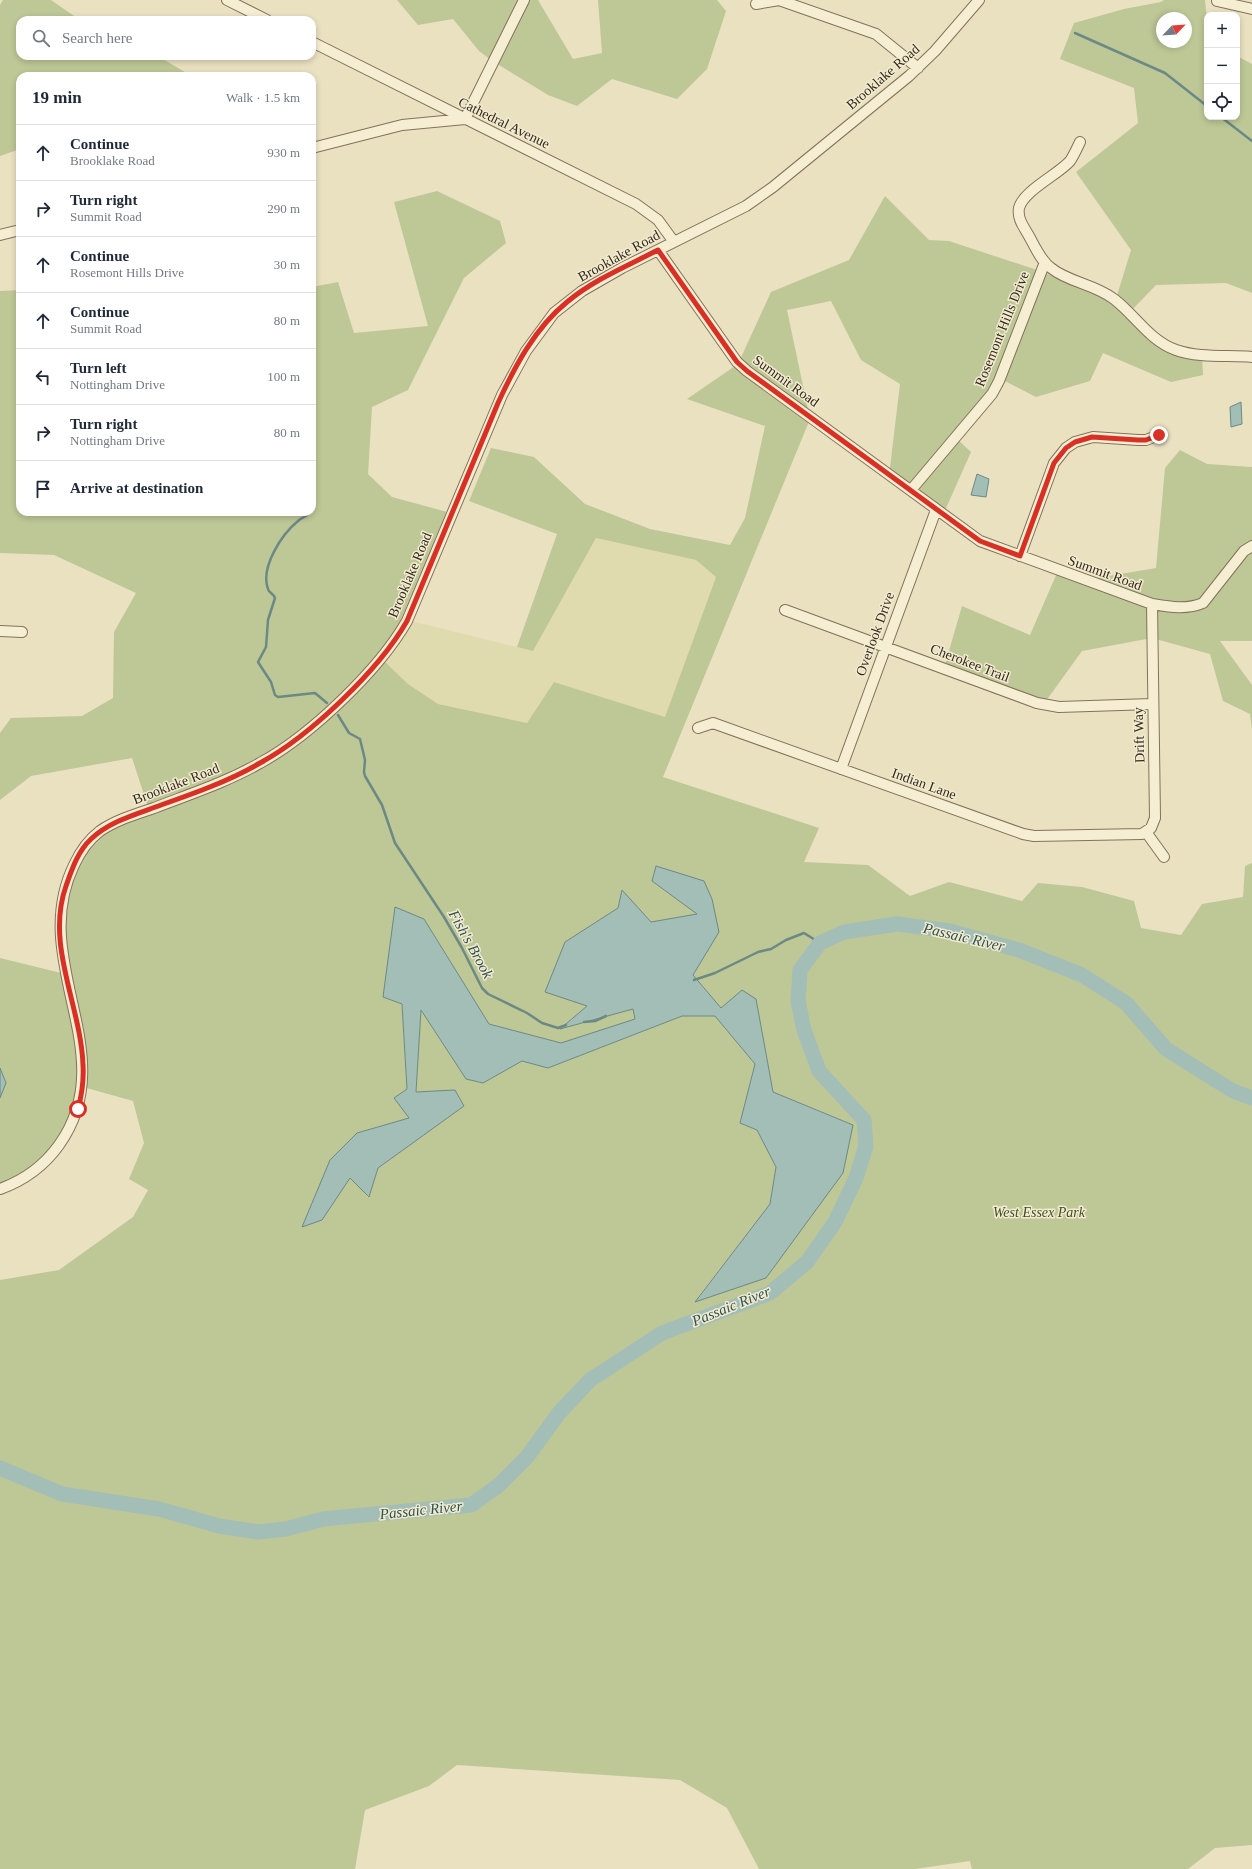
<!DOCTYPE html>
<meta charset="utf-8">
<style>
:root{--surface:#fff;--page:#f2f2f3;--text:#1f2937;--muted:#747a83;--line:#e0e1e3}
body{margin:0;font-family:Georgia,serif;background:var(--page);color:var(--text)}
.controls{position:absolute;right:12px;top:12px;display:grid;overflow:hidden;border-radius:8px;box-shadow:0 2px 6px #0003}
.controls button{width:36px;height:36px;display:grid;place-items:center;padding:0;border:0;border-bottom:1px solid var(--line);background:var(--surface);color:var(--text);font:20px sans-serif}
.compass{position:absolute;left:1156px;top:12px;width:36px;height:36px;border-radius:50%;background:var(--surface);box-shadow:0 2px 6px #0003;rotate:65deg}
.stop{position:absolute;width:12px;height:12px;margin:-9px;border:3px solid #d93025;border-radius:50%;background:#fff}
.stop.end{background:#d93025;border-color:#fff;box-shadow:0 1px 4px #0008}
.list{margin:0;padding:0;list-style:none}
h2{display:flex;justify-content:space-between;align-items:center;height:52px;margin:0;padding:0 16px;font-size:17px}
h2 small{font-size:13px;font-weight:400;color:var(--muted)}
.list li{display:grid;grid-template-columns:26px 1fr auto;gap:12px;align-items:center;box-sizing:border-box;height:56px;padding:0 16px;border-top:1px solid var(--line)}
.list b{display:block;font-size:15px;white-space:nowrap}
.list p{margin:0;font-size:13px;white-space:nowrap;color:var(--muted)}
.list em{font-size:13px;font-style:normal;color:var(--muted)}
.icon{flex:none;width:22px;height:22px;fill:none;stroke:currentColor;stroke-width:2;stroke-linecap:round;stroke-linejoin:round}
.map{position:relative;flex:none;width:1252px;height:1869px;overflow:hidden}
.search{position:absolute;background:var(--surface);box-shadow:0 2px 6px #0003;left:16px;top:16px;width:300px;height:44px;display:flex;align-items:center;gap:10px;box-sizing:border-box;padding:0 14px;border-radius:12px;color:var(--muted);font-size:15px}
.panel{position:absolute;background:var(--surface);box-shadow:0 2px 6px #0003;left:16px;top:72px;width:300px;height:444px;border-radius:12px}
.map>svg:first-child{display:block}
.farmland{fill:#dfdbaf}
.green{fill:#bec796;fill-rule:evenodd}
.water{fill:#a3bdb7;stroke:#6b8a84}
.lines{fill:none;stroke-linecap:round;stroke-linejoin:round}
.stream{stroke:#6b8a84;stroke-width:2.5}
.river{stroke:#a3bdb7;stroke-width:15}
.minor-casing{stroke:#82725a;stroke-width:12}
.minor{stroke:#f6eed3;stroke-width:10}
.route{stroke:#d93025;stroke-width:5}
.labels{text-anchor:middle;dominant-baseline:central;stroke-width:3;stroke-linejoin:round;paint-order:stroke}
.street-label{font-size:14px;fill:#33291d;stroke:#f2ebcf}
.park-label{font-size:14px;font-style:italic;fill:#404e25;stroke:#f2ebcf}
.water-label{font-size:15px;font-style:italic;fill:#2d5152;stroke:#f2ebcf}
</style>
<div class="map">
<svg width="1252" height="1869" viewBox="0 0 1252 1869">
<rect width="100%" height="100%" fill="#eae1c1"/>
<path class="farmland" d="M596 538 696 560 716 577 665 717 554 682 527 723 438 704 408 684 382 659 407 620 533 651Z"/>
<path class="green" d="M3 0H51L77 18 76 20H20V56H158L188 74V76H20V149L0 156V5Z
M397 0H538L573 59 602 53 598 0H717L726 11 707 69 677 99 612 79 577 106 548 95 491 60 479 51 453 19 418 25Z
M1164 0H1205L1207 21V117H1237V56L1252 64V293L1226 283 1156 285 1129 313 1168 348 1202 356 1203 375 1171 382 1103 353 1090 381 1036 397 1001 379 956 438 971 452 943 515 889 476 900 384 861 360 831 301 787 310 810 419 663 777 819 828 804 862 868 865 910 896 949 882 1022 901 1038 883 1082 887 1134 901 1141 928 1181 935 1202 904 1243 897 1245 866 1252 863V1845L1215 1848 1188 1869H972L970 1861 915 1869H759L727 1808 680 1780 457 1765 429 1786 365 1810 355 1869H0V1280L59 1270 133 1217 148 1190 129 1179 144 1143 133 1101 83 1087 58 1149 15 1183 0 1187V958L65 974 61 908 78 858 97 835 150 813 132 758 31 776 0 800V733L11 718 82 716 113 698 114 632 136 593 54 555 0 553V291L20 290V512H312V287L338 282 354 333 428 326 394 202 437 191 500 221 506 243 464 278 408 390 372 407 368 474 392 497 451 513 407 620 382 659 408 684 438 704 527 723 554 682 665 717 716 577 696 560 596 538 533 651 517 647 557 534 469 501 491 448 534 457 585 504 650 529 730 545 745 518 765 426 687 399 738 364 771 292 849 260 885 196 929 240 949 241 1043 272 1115 302 1131 250 1076 172 1138 123 1134 88 1060 59 1074 23 1124 9 1161 2ZM1162 18H1186V42H1162ZM652 881 712 899 718 932 693 975 721 1008 756 999 773 1092 849 1123 695 1301 770 1204 776 1167 757 1130 740 1123 755 1064 715 1016H682L548 1068 522 1061 483 1083 466 1079 421 1010 416 1093 455 1090 464 1106 378 1168 368 1197 351 1177 357 1133 409 1118 402 1004 424 919 489 1024 561 1043 636 1019 633 1009 561 1028 588 1006 565 942 618 908 651 922 698 914Z
M1180 450 1207 464 1252 467V641H1220L1252 685V729L1250 714 1223 701 1210 654 1152 638 1082 651 1043 705 944 668 962 606 1030 635 1057 573 1079 581 1156 568 1165 468Z"/>
<path class="water" d="M1241 402 1242 424 1231 427 1230 407Z
M977 474 989 479 986 497 971 495Z
M656 866 704 881 712 899 719 932 693 975 721 1008 742 990 756 999 773 1092 853 1125 843 1173 766 1278 695 1302 770 1204 776 1167 757 1130 740 1123 755 1064 715 1016H682L548 1068 522 1061 483 1083 466 1079 421 1010 416 1092 455 1090 464 1106 378 1168 369 1197 350 1178 322 1220 302 1227 330 1160 357 1133 409 1118 394 1098 407 1089 402 1004 383 997 395 907 424 919 489 1024 561 1043 635 1019 633 1009 560 1029 587 1006 545 992 565 942 618 908 622 890 651 922 697 914 652 881Z
M0 1068 6 1083 0 1098Z"/>
<g class="lines">
<path class="stream" d="M1075 33 1165 73 1207 106
M1221 117 1252 141
M310 512C307 517 302 517 298 521 282 534 260 567 268 589 269 593 273 593 275 598L268 620 266 647 258 662 271 682 275 695 278 697 315 693 327 703
M338 715 349 733 360 739 365 760 364 772 365 776 382 805 395 843 444 917 462 948 482 988 488 994 527 1013 542 1023 558 1028 566 1025
M694 980 715 973 758 952 771 949 786 940 804 933 820 943
M584 1022 595 1021 606 1016"/>
<path class="river" d="M0 1468 62 1494 159 1509 219 1526 258 1532 286 1529 323 1519 471 1505 498 1486 527 1457 559 1413 590 1380 662 1333 770 1293 807 1262 835 1222 856 1178 866 1146 864 1120 819 1071 804 1030 798 1001 800 970 820 943 844 932 897 924 950 931 1019 950 1082 975 1126 1003 1166 1049 1233 1091 1252 1098"/>
<defs>
<path id="minor" d="M227 0 267 20
M1217 1 1252 9
M756 4 779 0 876 34 918 68
M312 42 636 204 658 220 674 242
M1080 142C1077 148 1074 155 1070 161 1059 174 1023 191 1019 208 1017 219 1024 227 1029 236 1035 247 1041 261 1051 268 1068 282 1094 284 1114 299 1135 315 1150 341 1176 350 1198 358 1229 355 1252 357
M312 148 402 125 465 119 524 0
M0 235 20 230
M658 250 737 362 747 371 980 541 1152 604C1170 607 1186 610 1203 603L1244 551 1252 546
M911 490 992 394 999 381 1045 262
M1020 556 1054 463 1066 448 1075 442 1093 437 1138 440H1146L1159 435
M785 610 1037 703 1059 707 1152 704
M0 631 22 632
M698 728 713 723 1023 834 1034 836 1142 834 1151 828 1155 818 1152 604
M841 769 936 510
M1146 832 1164 857
M0 1189C25 1180 44 1166 59 1145 124 1054 27 962 74 865 80 852 88 840 100 831 116 820 136 814 154 808 190 794 227 782 260 763 310 736 379 670 407 621L502 395 526 351 554 313 582 291 622 268 746 206 773 187 909 76 935 51 979 0"/>
</defs>
<use href="#minor" class="minor-casing"/>
<use href="#minor" class="minor"/>
</g>
<g class="lines">
<path class="route" d="M78 1109C82 1094 84 1081 83 1065 81 1006 45 945 66 886 72 869 78 851 91 839 110 821 137 814 161 805 195 793 229 781 260 763 310 736 379 670 407 621L498 403C515 366 535 328 567 302 593 280 627 266 658 250L737 362 747 371 980 541 1020 556 1054 463 1066 448 1075 442 1092 437 1138 440H1146L1159 435"/>
</g>
<g class="labels">
<g class="street-label">
<text transform="translate(883 77) rotate(-41)">Brooklake Road</text>
<text transform="translate(504 123) rotate(26)">Cathedral Avenue</text>
<text transform="translate(619 256) rotate(-29)">Brooklake Road</text>
<text transform="translate(1002 329) rotate(-68)">Rosemont Hills Drive</text>
<text transform="translate(786 381) rotate(36)">Summit Road</text>
<text transform="translate(1105 573) rotate(20)">Summit Road</text>
<text transform="translate(410 575) rotate(-67)">Brooklake Road</text>
<text transform="translate(875 634) rotate(-70)">Overlook Drive</text>
<text transform="translate(970 663) rotate(21)">Cherokee Trail</text>
<text transform="translate(1139 735) rotate(-92)">Drift Way</text>
<text transform="translate(176 784) rotate(-21)">Brooklake Road</text>
<text transform="translate(924 784) rotate(20)">Indian Lane</text>
</g>
<g class="park-label">
<text x="1039" y="1212">West Essex Park</text>
</g>
<g class="water-label">
<text transform="translate(964 937) rotate(13)">Passaic River</text>
<text transform="translate(471 944) rotate(61)">Fish's Brook</text>
<text transform="translate(731 1306) rotate(-22)">Passaic River</text>
<text transform="translate(421 1510) rotate(-6)">Passaic River</text>
</g>
</g>
</svg>
<div class="controls">
<button>+</button>
<button>−</button>
<button><svg class="icon" aria-label="locate" viewBox="0 0 24 24"><circle cx="12" cy="12" r="6"/><path d="M12 2v4M12 18v4M2 12h4M18 12h4"/></svg></button>
</div>
<svg class="compass" viewBox="-18 -18 36 36"><path d="M0-13l5 13h-10z" fill="#e53935"/><path d="M0 13l5-13h-10z" fill="#747a83"/></svg>
<div class="stop" style="left:78px;top:1109px"></div>
<div class="stop end" style="left:1159px;top:435px"></div>
<div class="search"><svg class="icon" aria-label="search" viewBox="0 0 24 24"><circle cx="10" cy="10" r="6"/><path d="M15 15l6 6"/></svg>Search here</div>
<section class="panel">
<h2>19 min<small>Walk · 1.5 km</small></h2>
<ul class="list">
<li><svg class="icon" aria-label="ahead" viewBox="0 0 24 24"><path d="M12 20V5M6 11l6-6 6 6"/></svg><div><b>Continue</b><p>Brooklake Road</p></div><em>930 m</em></li>
<li><svg class="icon" aria-label="right" viewBox="0 0 24 24"><path d="M7 20v-9h11M14 6l5 5-5 5"/></svg><div><b>Turn right</b><p>Summit Road</p></div><em>290 m</em></li>
<li><svg class="icon" aria-label="ahead" viewBox="0 0 24 24"><path d="M12 20V5M6 11l6-6 6 6"/></svg><div><b>Continue</b><p>Rosemont Hills Drive</p></div><em>30 m</em></li>
<li><svg class="icon" aria-label="ahead" viewBox="0 0 24 24"><path d="M12 20V5M6 11l6-6 6 6"/></svg><div><b>Continue</b><p>Summit Road</p></div><em>80 m</em></li>
<li><svg class="icon" aria-label="left" viewBox="0 0 24 24"><path d="M17 20v-9H6M10 6l-5 5 5 5"/></svg><div><b>Turn left</b><p>Nottingham Drive</p></div><em>100 m</em></li>
<li><svg class="icon" aria-label="right" viewBox="0 0 24 24"><path d="M7 20v-9h11M14 6l5 5-5 5"/></svg><div><b>Turn right</b><p>Nottingham Drive</p></div><em>80 m</em></li>
<li><svg class="icon" aria-label="arrive" viewBox="0 0 24 24"><path d="M6 21V4h12l-3 4 3 4H6"/></svg><div><b>Arrive at destination</b></div></li>
</ul>
</section>
</div>
